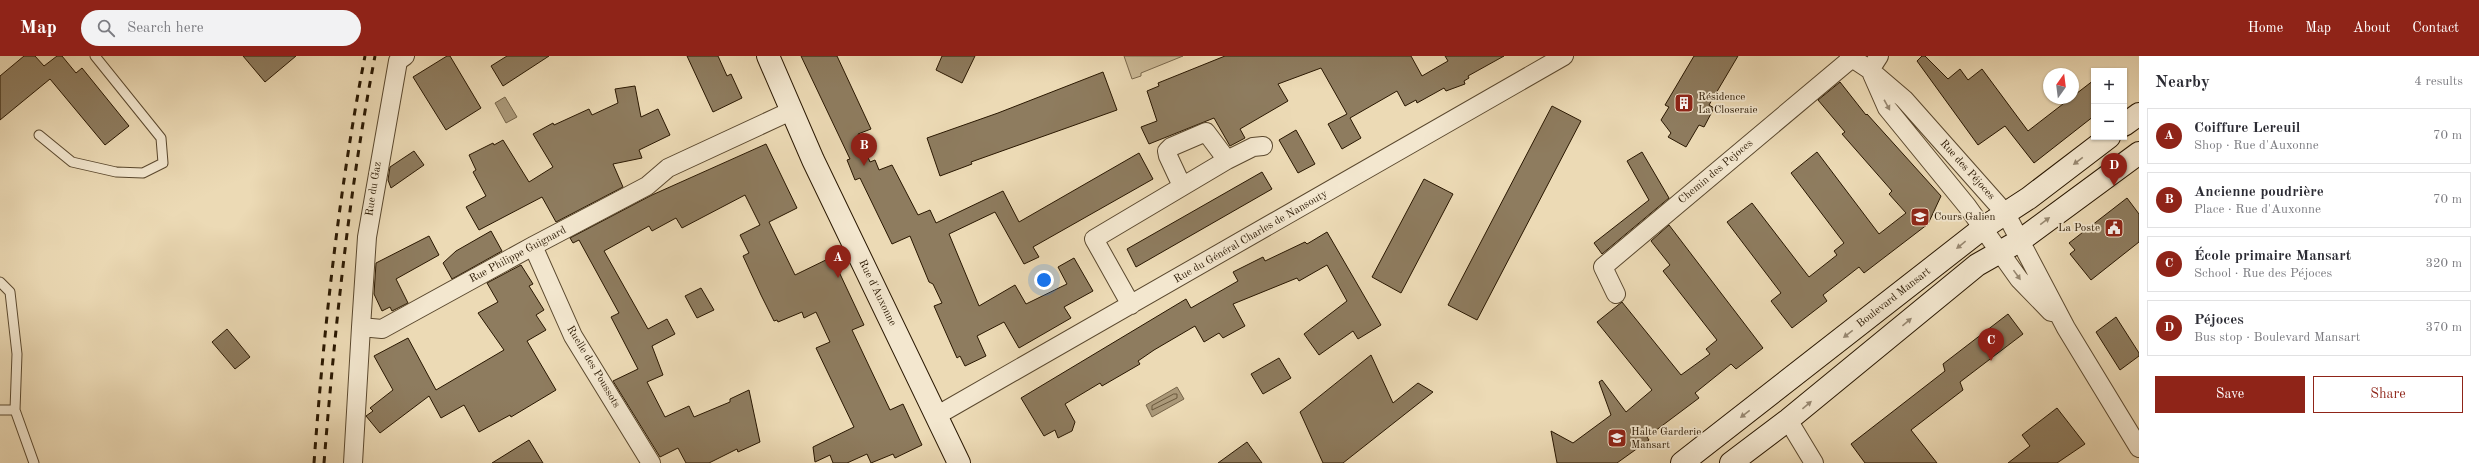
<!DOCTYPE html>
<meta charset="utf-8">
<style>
:root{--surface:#fff;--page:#f2f2f3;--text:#2b2b33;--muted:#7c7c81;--line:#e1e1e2;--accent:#8f2418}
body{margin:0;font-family:"Old Standard TT",serif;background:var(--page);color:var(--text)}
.controls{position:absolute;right:12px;top:12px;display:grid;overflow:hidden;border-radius:0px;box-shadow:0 1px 3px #0004}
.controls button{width:36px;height:36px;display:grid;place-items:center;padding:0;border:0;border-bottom:1px solid var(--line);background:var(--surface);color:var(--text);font:20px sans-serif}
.compass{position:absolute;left:2043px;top:12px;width:36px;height:36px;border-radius:50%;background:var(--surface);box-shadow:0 1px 3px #0004;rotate:14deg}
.you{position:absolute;left:1044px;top:224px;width:14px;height:14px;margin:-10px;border:3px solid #fff;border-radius:50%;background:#1a73e8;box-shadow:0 0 0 6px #1a73e833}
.badge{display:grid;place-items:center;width:26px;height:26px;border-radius:50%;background:var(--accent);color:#fff;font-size:13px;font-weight:700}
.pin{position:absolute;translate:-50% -33px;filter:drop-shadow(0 1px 2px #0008)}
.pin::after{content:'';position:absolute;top:21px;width:14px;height:12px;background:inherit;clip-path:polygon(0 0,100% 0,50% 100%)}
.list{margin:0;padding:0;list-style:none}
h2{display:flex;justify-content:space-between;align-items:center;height:52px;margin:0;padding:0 16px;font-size:17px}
h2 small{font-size:13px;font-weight:400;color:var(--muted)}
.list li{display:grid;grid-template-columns:26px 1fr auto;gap:12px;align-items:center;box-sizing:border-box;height:56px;margin:0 8px 8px;padding:0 8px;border:1px solid var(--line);border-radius:0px}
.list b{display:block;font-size:15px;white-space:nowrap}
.list p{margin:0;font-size:13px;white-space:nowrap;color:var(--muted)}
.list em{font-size:13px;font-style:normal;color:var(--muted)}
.actions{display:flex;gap:8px;padding:12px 16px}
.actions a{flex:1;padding:9px 0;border:1px solid var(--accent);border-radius:0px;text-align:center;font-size:14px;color:var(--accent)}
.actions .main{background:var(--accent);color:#fff}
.icon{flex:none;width:22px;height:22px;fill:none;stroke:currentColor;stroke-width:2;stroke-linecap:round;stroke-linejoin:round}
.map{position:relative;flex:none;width:2139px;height:407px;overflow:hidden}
header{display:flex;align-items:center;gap:24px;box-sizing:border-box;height:56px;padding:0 20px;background:var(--accent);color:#fff}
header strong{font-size:19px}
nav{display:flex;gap:22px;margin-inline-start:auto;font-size:14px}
.search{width:280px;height:36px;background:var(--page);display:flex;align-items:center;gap:10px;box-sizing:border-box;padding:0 14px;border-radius:22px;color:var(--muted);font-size:15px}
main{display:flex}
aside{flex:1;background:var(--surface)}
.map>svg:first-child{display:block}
.green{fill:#cbb996;stroke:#7a684c}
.water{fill:#aa9878;stroke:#766448}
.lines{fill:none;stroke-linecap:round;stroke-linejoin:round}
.shore{stroke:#6a583c;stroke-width:1}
.building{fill:#8e7c5f;stroke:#291701}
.lane-casing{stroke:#5a482e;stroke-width:11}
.street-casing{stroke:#5a482e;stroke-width:20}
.secondary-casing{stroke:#291701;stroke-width:24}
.lane{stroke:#f3e7cf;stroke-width:9}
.street{stroke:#f3e7cf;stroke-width:18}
.secondary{stroke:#f3e7cf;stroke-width:22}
.rail{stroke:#291701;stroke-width:3;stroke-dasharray:7 7;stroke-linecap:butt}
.oneway{fill:#988972}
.labels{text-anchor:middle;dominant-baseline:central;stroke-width:3.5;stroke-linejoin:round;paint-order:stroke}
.poi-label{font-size:11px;fill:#291701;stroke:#f3e7cf;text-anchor:start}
.street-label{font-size:11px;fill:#291701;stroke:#f3e7cf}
</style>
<header>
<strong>Map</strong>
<div class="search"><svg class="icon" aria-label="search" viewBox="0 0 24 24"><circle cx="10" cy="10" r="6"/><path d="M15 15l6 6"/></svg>Search here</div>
<nav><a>Home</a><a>Map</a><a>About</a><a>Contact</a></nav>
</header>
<main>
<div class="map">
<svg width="2139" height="407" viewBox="0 0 2139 407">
<rect width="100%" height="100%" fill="#ecdab5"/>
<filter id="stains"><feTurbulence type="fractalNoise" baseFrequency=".005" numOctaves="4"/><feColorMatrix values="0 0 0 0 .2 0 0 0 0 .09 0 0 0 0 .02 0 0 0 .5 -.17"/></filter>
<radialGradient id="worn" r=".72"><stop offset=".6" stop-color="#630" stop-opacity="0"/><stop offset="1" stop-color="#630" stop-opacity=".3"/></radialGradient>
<path class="green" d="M1124 0H1183L1141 17V20L1132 23Z"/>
<path class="water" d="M505 41 517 61 506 67 495 47Z
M1177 331 1184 343 1152 361 1146 349Z"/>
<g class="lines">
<path class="shore" d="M1174 338H1177V342L1152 354V350Z"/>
</g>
<path class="building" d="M24 0H35L44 10 57 0H62L76 17 82 12 129 70 105 89 50 23 0 64V20Z
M243 0H296L265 26Z
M447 0H450L481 52 446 74 413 21Z
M507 0H549L503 30 491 10Z
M687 0H718L727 20 731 18 742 42 713 56Z
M801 0H837L871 73 858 78 870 106 875 104 879 114 892 109 918 159 930 154 936 167 1003 135 1019 166 1139 97 1153 123 1033 191 1039 201 1024 208 995 156 949 178 979 250 1015 229 1026 248 1067 228 1058 211 1074 202 1093 235 1064 251 1071 262 1019 292 1004 266 977 280 986 300 965 310 960 300 957 302 934 250 942 247 933 228 929 226 910 180 892 188 860 122 855 124 847 104 850 103Z
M942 0H975L962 27 936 14Z
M1225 0H1411L1422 20 1448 5 1445 0H1504L1468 20 1469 22 1464 25 1465 28 1446 35 1444 32 1417 47 1416 44 1405 50 1397 35 1350 62 1361 82 1342 93 1328 68 1347 58 1321 12 1278 28 1288 45 1240 73 1245 82 1230 90 1214 62 1149 88 1141 71 1157 65 1147 35 1159 30 1158 27Z
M1694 0H1738L1709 49 1714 52 1704 71 1699 69 1686 91 1668 81 1671 77 1661 64 1669 51 1665 49Z
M1922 0H1925L1948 23 1960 13 1968 24 1982 13 2028 75 2094 24V60L2034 107 2005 70 1978 89 1917 5Z
M1103 16 1117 54 971 106 972 108 940 120 927 82 998 57Z
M1840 26 1866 59 1867 58 1941 140 1928 168 1864 217 1859 211 1823 239 1827 245 1792 272 1771 245 1781 237 1727 166 1752 147 1809 221 1837 199 1834 195 1844 187 1791 117 1817 96 1879 178 1906 157 1889 138 1892 135 1842 78 1845 76 1818 44Z
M635 30 641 61 658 53 670 79 639 94 642 102 613 108 623 131 556 166 542 141 479 174 466 151 486 140 473 116 476 114 469 99 493 87 494 89 503 84 529 126 553 111 533 78 553 67 554 69 589 53 592 59 618 47 615 33Z
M1552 50 1581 65 1477 264 1448 249Z
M1296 74 1315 108 1298 117 1279 84Z
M766 88 797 152 769 166 795 219 832 201 864 269 852 274 869 310 890 354 903 348 922 389 895 402 893 398 871 407 867 398 847 407H833L830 399 815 406 813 391 854 371 816 292 830 286 816 256 804 262 802 256 778 266 777 264 774 265 761 239 743 200 749 197 740 179 760 169 745 139 682 172 676 162 652 175 649 170 604 195 648 273 667 263 675 278 652 290 663 319 647 326 665 361 689 350 694 361 730 346V343L749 334 760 386 738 396 737 393 709 407H686L678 392 660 401 613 325 638 313 611 261 619 257 579 184 573 187 570 182 652 139Z
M414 95 424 109 391 132 388 124 390 111Z
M1642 96 1669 142 1602 198 1594 187 1649 144 1627 105Z
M1262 116 1272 133 1136 211 1127 193Z
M1424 123 1453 138 1401 237 1372 221Z
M2127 142 2139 158V186L2091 224 2070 198 2075 194 2069 187Z
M1669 169 1763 292 1736 313 1731 308 1695 337 1699 342 1647 381 1649 384 1617 407H1557L1551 375 1573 387 1611 359 1599 326 1602 324 1626 356 1652 334 1597 266 1622 246 1681 319 1710 298 1706 293 1717 284 1663 215 1670 209 1651 185Z
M491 175 502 195 452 223 443 207 456 195Z
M1327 176 1381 269 1358 283 1353 275 1319 299 1304 278 1347 245 1327 209 1299 225 1297 222 1233 248 1245 270 1223 282 1219 277 1204 286 1195 270 1154 294 1138 305 1140 308 1102 330 1100 327 1065 348 1075 366 1072 375 1058 382 1055 374 1044 380 1021 342 1186 243 1191 252 1238 225 1233 216 1263 201 1265 205 1305 186 1307 188Z
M429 180 439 199 396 223 408 247 392 255 390 251 382 255 374 238 376 207Z
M521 209 533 228 529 230 544 254 536 259 546 274 527 285 556 334 511 361 510 359 479 376 464 349 441 362 429 340 380 377 366 360 373 355 370 352 393 334 374 300 408 282 436 334 504 294 478 257 498 246 487 227Z
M701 232 714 254 697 262 685 240Z
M2008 258 2023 278 1960 326 1963 334 1911 374 1937 407H1865L1851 388 1945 315 1943 308Z
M2116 261 2139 297V300L2120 314 2096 276Z
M227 273 250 301 235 313 212 286Z
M1371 299 1393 347 1418 327 1433 336 1343 407H1323L1300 356Z
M1279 302 1291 322 1263 338 1251 318Z
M2057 352 2085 388 2057 407H2008L2030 390 2022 379Z
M529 384 543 407H492Z
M1247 386 1262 407H1218Z"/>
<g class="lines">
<defs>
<path id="lane" d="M39 79 72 106 116 116 143 117 163 107 161 82 95 0
M0 226 10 236 17 298 15 354 34 407
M0 354H15"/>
<path id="street" d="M1849 0 1870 14 1904 43 2006 158 2066 272 2139 392
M1870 14 1879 0
M1872 18 1887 52 1967 150 2019 223 2051 256
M1182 130 1168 100 1167 95 1171 91 1206 76 1227 104
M533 190 573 280 651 407
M1616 238 1603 211 1852 2
M1131 249 1094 183 1227 104 1253 91 1263 90
M361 271 367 181 398 5 405 0
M936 360 1564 0
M1788 364 1814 407
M353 407 361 271 382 273 533 190 647 130 668 112 793 54"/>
<path id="secondary" d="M768 0 813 104 959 407
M2124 69 2139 58
M1682 407 1983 172 2029 142 2109 81
M1731 407 1788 364 1977 209 2021 184 2139 97"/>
</defs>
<use href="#lane" class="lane-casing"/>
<use href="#street" class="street-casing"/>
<use href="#secondary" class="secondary-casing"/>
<use href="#lane" class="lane"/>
<use href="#street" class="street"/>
<use href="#secondary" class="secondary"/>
<path class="rail" d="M314 407C324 271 339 134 365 0
M324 407C335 271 349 135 375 0"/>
</g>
<defs><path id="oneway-solid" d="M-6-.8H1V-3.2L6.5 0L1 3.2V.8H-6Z"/></defs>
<g class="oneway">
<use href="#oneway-solid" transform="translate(1887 49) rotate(61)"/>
<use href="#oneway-solid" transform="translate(2078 105) rotate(143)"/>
<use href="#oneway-solid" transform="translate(2045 165) rotate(-37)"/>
<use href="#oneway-solid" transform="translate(1961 189) rotate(141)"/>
<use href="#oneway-solid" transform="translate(2017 219) rotate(54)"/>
<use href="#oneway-solid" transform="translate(1907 266) rotate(-40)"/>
<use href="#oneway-solid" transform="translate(1848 278) rotate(142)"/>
<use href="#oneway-solid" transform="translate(1807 349) rotate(-40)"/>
<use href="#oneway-solid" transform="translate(1745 358) rotate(142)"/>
</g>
<defs>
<symbol id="building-square" viewBox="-11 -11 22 22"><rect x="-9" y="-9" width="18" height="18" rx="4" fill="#8f2418" stroke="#f3e7cf"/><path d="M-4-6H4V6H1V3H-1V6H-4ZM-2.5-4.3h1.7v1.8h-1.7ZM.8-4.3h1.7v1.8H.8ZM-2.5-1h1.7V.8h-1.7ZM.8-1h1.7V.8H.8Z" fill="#fff"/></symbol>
<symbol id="university-square" viewBox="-11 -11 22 22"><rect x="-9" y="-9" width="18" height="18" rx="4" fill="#8f2418" stroke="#f3e7cf"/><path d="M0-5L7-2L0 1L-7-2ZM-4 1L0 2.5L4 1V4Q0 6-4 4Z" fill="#fff"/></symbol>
<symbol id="civic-square" viewBox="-11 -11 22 22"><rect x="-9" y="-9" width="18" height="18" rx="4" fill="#8f2418" stroke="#f3e7cf"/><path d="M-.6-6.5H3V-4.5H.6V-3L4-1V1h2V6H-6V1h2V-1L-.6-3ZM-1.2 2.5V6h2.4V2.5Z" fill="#fff"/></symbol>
<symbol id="school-square" viewBox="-11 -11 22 22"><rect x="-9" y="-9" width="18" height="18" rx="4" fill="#8f2418" stroke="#f3e7cf"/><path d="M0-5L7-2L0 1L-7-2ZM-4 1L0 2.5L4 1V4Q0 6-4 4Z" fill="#fff"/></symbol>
</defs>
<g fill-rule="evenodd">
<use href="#building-square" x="1673" y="36" width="22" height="22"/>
<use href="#university-square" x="1909" y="150" width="22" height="22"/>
<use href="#civic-square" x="2103" y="161" width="22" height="22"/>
<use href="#school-square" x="1606" y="371" width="22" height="22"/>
</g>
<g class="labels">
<g class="poi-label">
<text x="1698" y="41">Résidence<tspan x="1698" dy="13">La Closeraie</tspan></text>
<text x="1934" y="161">Cours Galien</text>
<text x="2100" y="172" text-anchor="end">La Poste</text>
<text x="1631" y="376">Halte Garderie<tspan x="1631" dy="13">Mansart</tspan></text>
</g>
<g class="street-label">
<text transform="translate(1967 114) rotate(48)">Rue des Péjoces</text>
<text transform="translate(1716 116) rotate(-40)">Chemin des Pejoces</text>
<text transform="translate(374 133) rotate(-81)">Rue du Gaz</text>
<text transform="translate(1251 181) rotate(-30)">Rue du Général Charles de Nansouty</text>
<text transform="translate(518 199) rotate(-28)">Rue Philippe Guignard</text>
<text transform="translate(877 237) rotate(64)">Rue d'Auxonne</text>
<text transform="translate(1894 242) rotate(-38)">Boulevard Mansart</text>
<text transform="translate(593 311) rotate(59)">Ruelle des Poussots</text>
</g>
</g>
<rect width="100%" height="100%" filter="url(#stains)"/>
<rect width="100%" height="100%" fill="url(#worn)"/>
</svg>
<div class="controls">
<button>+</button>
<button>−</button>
</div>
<svg class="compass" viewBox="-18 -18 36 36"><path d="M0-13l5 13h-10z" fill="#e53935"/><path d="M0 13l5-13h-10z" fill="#7c7c81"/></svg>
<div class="you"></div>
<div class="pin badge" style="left:838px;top:222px">A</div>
<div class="pin badge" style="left:864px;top:110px">B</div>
<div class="pin badge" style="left:1991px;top:305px">C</div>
<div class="pin badge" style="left:2114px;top:130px">D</div>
</div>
<aside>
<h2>Nearby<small>4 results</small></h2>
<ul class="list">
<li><span class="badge">A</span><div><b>Coiffure Lereuil</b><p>Shop · Rue d'Auxonne</p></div><em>70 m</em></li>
<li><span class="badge">B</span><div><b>Ancienne poudrière</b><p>Place · Rue d'Auxonne</p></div><em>70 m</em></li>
<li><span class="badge">C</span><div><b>École primaire Mansart</b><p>School · Rue des Péjoces</p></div><em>320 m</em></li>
<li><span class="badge">D</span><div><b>Péjoces</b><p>Bus stop · Boulevard Mansart</p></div><em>370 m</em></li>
</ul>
<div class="actions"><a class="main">Save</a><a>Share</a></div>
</aside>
</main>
